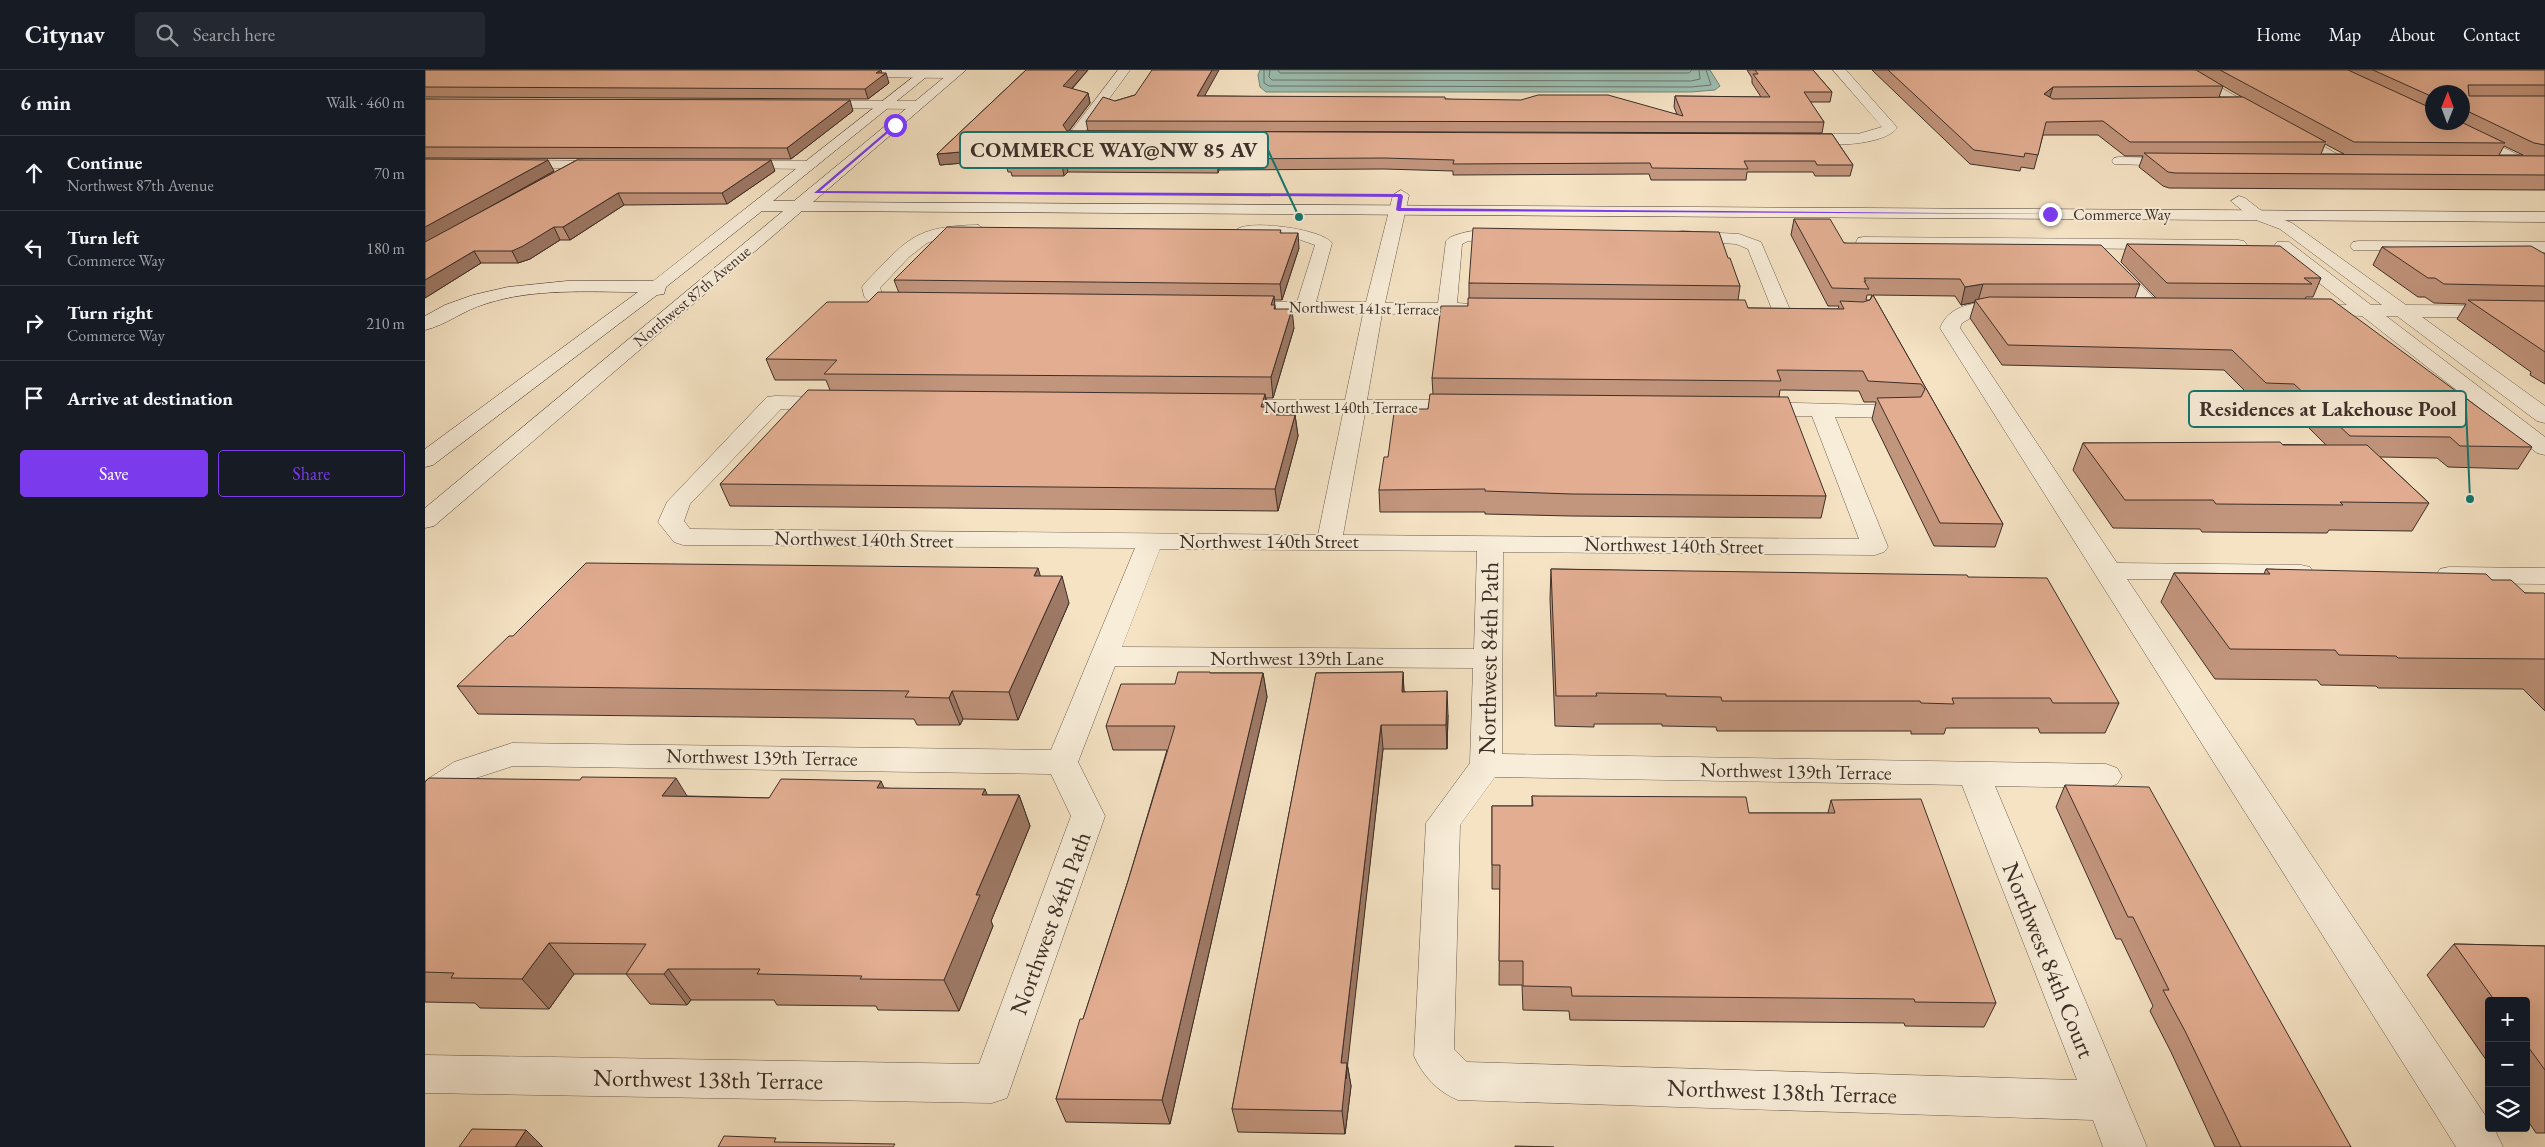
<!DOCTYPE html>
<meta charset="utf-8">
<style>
:root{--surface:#171b24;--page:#242831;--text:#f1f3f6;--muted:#9ea1a6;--line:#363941;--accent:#7c3aed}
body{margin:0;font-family:"EB Garamond",serif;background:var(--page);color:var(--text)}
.controls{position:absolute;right:15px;bottom:15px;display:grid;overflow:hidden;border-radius:5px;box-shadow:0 5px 20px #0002}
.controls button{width:45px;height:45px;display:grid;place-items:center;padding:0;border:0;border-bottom:1px solid var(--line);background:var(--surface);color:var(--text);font:25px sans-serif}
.compass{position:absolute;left:2000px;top:15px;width:45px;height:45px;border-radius:50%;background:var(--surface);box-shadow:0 5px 20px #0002;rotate:1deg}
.stop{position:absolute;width:15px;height:15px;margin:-11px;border:4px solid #7c3aed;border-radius:50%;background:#fff}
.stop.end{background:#7c3aed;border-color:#fff;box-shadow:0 1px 5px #0008}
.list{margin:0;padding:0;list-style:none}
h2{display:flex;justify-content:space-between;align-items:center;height:65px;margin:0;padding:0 20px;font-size:21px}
h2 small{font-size:16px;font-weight:400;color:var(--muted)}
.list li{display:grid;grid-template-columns:32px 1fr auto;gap:15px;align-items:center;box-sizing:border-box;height:75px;padding:0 20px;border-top:1px solid var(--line)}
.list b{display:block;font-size:19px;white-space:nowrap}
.list p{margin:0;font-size:16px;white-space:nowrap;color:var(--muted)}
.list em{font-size:16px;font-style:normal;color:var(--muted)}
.actions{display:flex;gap:10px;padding:15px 20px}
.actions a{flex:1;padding:11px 0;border:1px solid var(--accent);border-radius:5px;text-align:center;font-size:18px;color:var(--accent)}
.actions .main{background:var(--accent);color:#fff}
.icon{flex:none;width:28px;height:28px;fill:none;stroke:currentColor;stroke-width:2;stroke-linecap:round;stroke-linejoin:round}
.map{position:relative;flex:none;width:2120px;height:1077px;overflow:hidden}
header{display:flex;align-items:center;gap:30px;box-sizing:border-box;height:70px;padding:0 25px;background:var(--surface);border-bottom:1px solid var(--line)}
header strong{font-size:24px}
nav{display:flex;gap:28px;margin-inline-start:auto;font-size:18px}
.search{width:350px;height:45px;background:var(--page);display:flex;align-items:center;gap:12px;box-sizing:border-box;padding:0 18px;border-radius:5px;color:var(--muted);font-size:19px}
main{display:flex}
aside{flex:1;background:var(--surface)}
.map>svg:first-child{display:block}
.water{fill:#9cbeb1;stroke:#76857b}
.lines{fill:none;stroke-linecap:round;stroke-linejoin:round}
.shore{stroke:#6c766d;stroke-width:1}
.street-casing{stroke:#6b5c50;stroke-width:1}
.secondary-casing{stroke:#3d2f29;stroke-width:1}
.street{fill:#f8edd9;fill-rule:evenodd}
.secondary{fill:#f8edd9;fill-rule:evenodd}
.wall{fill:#c2957d;stroke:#3d2f29;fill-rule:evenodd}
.shaded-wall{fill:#9e7966;stroke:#3d2f29}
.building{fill:#e2ad91;stroke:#3d2f29}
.route{fill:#7c3aed}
.labels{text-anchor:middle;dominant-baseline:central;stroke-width:4;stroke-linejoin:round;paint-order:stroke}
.far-street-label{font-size:16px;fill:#3d2f29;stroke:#f8edd9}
.street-label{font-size:20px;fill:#3d2f29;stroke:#f8edd9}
.near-street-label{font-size:24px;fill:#3d2f29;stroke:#f8edd9}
.leader{fill:none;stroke:#0f766e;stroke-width:2}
.callout-dot{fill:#0f766e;stroke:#f8edd9;stroke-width:2}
.callout{fill:#f8edd9;stroke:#0f766e;stroke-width:2}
.callout-label{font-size:21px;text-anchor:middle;font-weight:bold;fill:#3d2f29}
</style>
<header>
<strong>Citynav</strong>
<div class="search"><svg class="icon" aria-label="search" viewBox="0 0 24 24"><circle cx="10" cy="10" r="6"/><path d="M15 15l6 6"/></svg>Search here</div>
<nav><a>Home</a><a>Map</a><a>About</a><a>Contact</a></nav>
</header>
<main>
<aside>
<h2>6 min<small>Walk · 460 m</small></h2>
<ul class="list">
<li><svg class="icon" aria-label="ahead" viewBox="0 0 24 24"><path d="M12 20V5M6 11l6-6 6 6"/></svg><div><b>Continue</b><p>Northwest 87th Avenue</p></div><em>70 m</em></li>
<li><svg class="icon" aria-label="left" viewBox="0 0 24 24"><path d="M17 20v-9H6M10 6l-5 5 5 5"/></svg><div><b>Turn left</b><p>Commerce Way</p></div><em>180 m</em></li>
<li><svg class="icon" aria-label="right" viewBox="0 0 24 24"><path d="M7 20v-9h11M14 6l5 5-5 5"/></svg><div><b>Turn right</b><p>Commerce Way</p></div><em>210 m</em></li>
<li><svg class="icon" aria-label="arrive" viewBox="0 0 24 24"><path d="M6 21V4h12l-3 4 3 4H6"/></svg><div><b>Arrive at destination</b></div></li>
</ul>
<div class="actions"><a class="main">Save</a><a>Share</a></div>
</aside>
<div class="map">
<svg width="2120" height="1077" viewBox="0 0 2120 1077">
<rect width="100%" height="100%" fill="#f5e3c4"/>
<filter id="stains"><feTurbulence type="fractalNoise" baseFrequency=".004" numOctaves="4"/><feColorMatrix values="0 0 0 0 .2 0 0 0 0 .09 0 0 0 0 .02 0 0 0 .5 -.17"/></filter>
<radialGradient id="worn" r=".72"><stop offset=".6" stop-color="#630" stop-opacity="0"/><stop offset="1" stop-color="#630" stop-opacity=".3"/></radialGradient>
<path class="water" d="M835 0H1285L1295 16 1290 20 1266 22H841L835 17 833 5Z"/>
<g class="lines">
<path class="shore" d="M839 0V13L844 16 1266 17 1286 15 1281 0
M845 0 844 7 847 10 1266 11 1275 9 1274 0
M853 0 855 3H1264L1267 0"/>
<defs>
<path id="street" d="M423 0H529L535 4 529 8 419 7 417 4Z
M693 0H705L654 70H644L642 67 644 64Z
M1408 0H1421L1470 55 1472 58C1457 78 1389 77 1366 71L1364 68 1371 64H1433L1457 57Z
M1750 0H1765L1926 92 1919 96 1914 95Z
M389 31H493L499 35 493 39 384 38 383 35Z
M2008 52H2026L2106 91 2108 94 2106 97H2096Z
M1694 87 1752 88 1759 92 1752 96 1689 94 1687 91 1689 88Z
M90 90 182 91 189 95 182 99 85 97 83 94 85 91Z
M310 91H386L393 95 386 99 305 98 303 95Z
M976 120 984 125 960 233H1013L1021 171C1028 160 1086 154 1093 164L1085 169 1043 171 1037 174 1032 233 1059 235 1061 239 1059 243 957 244 942 330H1041L1049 332 1052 337 1049 342 1041 344 940 343 918 465 1434 469 1387 346H1331L1323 344 1320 339 1323 334 1331 332 1490 336 1493 341 1490 346 1482 348 1410 347 1463 477 1459 482 1450 485 1078 482 1077 684 1681 694 1692 698 1697 706 1692 714 1681 718 1570 716 1722 1077H1678L1668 1050 1033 1030C1013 1022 998 1006 989 986L1001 753 1045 693 1048 598 690 596 653 692 680 746 582 1028 567 1033 0 1023V985L554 994 646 746 626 704 88 696 51 708 12 736 0 739V711L29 692 87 673 626 680 710 478 258 475 249 472 233 452 242 432 342 327 350 326 408 327 416 328 419 333 416 338 356 339 265 434 259 451 265 459 893 465 918 343 804 342 796 341 793 336 796 331 804 330H920L938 244 805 241 803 237 805 233 812 231 872 232 890 175 870 168 818 166 810 161C819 148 898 159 907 173L891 232H941L968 125ZM735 479 1052 481 1049 579 697 577ZM1070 707 1537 715 1652 1010 1042 992 1029 979 1035 755Z
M1814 126 1820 128 1838 142 1867 153 1981 235 2120 236V248L1997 247 2120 336V353L2112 351 1972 246H1961L2120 367V385L2112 383 1937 246 1877 244 1875 240 1877 236 1922 235 1852 180 1849 176 1852 172H1864L1946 235H1957L1855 159 1826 148 1806 131Z
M553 155 561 160 559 164 520 167 502 173 484 187 455 218 457 223 465 228 491 230 493 234 491 238C474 242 450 242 439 226L437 217 440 213C482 170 488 156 553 155Z
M1258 161 1314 164 1336 172 1366 242 1364 246H1350L1348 242 1323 179 1311 174 1252 170 1250 166 1252 162Z
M1439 167 1813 170 1819 171 1822 175 1819 179 1813 180 1433 176 1431 172 1433 168Z
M1934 171 2120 172V182L1928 180 1925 176 1928 172Z
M1686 190 1692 191 1736 235 1738 239 1736 243H1722L1680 199 1677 195 1680 191Z
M1586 232 1593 234 1595 238 1593 242 1551 245 1537 253 1535 258 1692 493 1876 495 1885 497 1889 503 1885 509 1876 511 1702 509 2064 1051V1058H2069L2078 1077H2031L1515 258C1526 230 1560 232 1586 232Z
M2024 497 2120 498V514L2024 513 2015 511 2011 505 2015 499Z"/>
<path id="secondary" d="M497 0H510L348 131H369L528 0H541L388 132 2120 142V152L377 141 9 456 0 458V438L358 141H337L241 217 239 224 232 225 8 395 0 397V379L213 222C163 222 108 218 60 234 39 240 21 255 0 260V246L20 235 48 225 83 217 142 211H228Z"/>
</defs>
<use href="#street" class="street-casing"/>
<use href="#secondary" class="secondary-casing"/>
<use href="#street" class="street"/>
<use href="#secondary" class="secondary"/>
</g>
<path class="wall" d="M0 0 457 3 464 13 443 29 0 27Z
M601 0H663L647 19 663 23 665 33 644 61 1407 64 1428 95 1425 106H1390L1388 102H1322L1321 110H1226L1224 104 1028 105V101L959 99 794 100 793 103 643 102 639 106H587L586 102H583L580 91 582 89 515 95 512 84Z
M1322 0H1388L1407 22 1405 32H1385L1399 52 1397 63 663 61 661 51 690 31 710 25 1020 29 1252 44 1249 37 1250 26 1336 27 1327 13V8Z
M1447 0H2120V120L1744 118 1738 116 1714 97 1718 86H1700L1673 65H1618L1609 99 1596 97 1595 101 1545 94ZM1798 16 1817 27H1794ZM2008 22H2038V52H2008ZM1900 74 1919 84H1896ZM2079 76 2098 85H2074Z
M0 29 428 41 366 89 0 88Z
M0 89 129 101 45 148 152 90 350 101 302 134 199 135 145 170H135L105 189 93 193H56L0 228Z
M1369 149 1419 173 1715 214 1710 228H1731L1696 192 1702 174 1896 208 1888 227H1881L1880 229 2107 377 2093 399 2023 397 2012 388 1955 387 2004 433 1987 461 1904 460 1902 463 1777 462 1775 459 1688 458 1648 400 1658 373 1901 375 1860 334 1832 333 1799 300 1577 295 1545 248 1550 232 1536 235 1530 226 1448 225 1578 454 1570 477 1509 476 1447 349 1451 332H1439L1434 321 1355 320 1354 327 1401 426 1396 448 1146 446 1060 444V442H955L954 420 963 387 992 344 1003 339 1008 324 1007 308 1043 236 1044 228V213L1303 188 1315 216 1313 230 1323 238 1413 239 1414 236H1403L1366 165ZM1442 225H1447L1445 230H1441Z
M857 163 874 178 857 230H849L850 239 869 258 848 328H841L842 337 854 345H870L873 366 853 441 305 436 295 414 405 320 401 310H350L341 289 443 232 474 223 469 210Z
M1957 177 2120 184V314L2105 305 2106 302 2032 249 2041 234 2009 233 2000 227H1993L1948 195Z
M1126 499 1543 507 1694 633 1680 663H1615L1613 658H1521L1519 664H1486V661H1292L1291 657 1237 656V654H1169V657L1130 656 1125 529Z
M1841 499 2067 510 2100 523 2120 524V641L2098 619 1953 618 1951 616 1896 615 1892 610 1790 609 1736 532 1749 503 1839 504Z
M615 506 644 533 593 650 538 649 535 655H492L489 649 53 644 32 616Z
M978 602 979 621 1023 645 1022 679H958L922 993 926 1016 920 1064 813 1062 807 1039 891 603Z
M786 603H838L842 627 745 1054 641 1052 631 1029 658 949 703 811 742 680H688L681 656 750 614Z
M0 712 263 726 344 728 459 718 562 725H594L605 756 566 851 568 856 534 941 453 940 451 936 352 935 349 930H266L262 935 225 934 201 904H149L124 939 55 938 50 933 0 932Z
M1640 715 1926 1077H1790L1746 982 1725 941 1728 936 1696 869H1691L1631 737Z
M1107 726 1324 743H1403L1406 730 1571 933 1559 957 1480 956 1479 953 1145 950 1144 941 1098 940 1097 915H1074L1075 819H1067V736H1107Z
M2029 874 2120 876V1063H2111L2101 1048V931H2064V994L2002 905Z"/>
<path class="shaded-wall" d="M456 0 458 6 461 3 464 13 443 29 440 19 451 3Z
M653 0H663L640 26 638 16Z
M787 0H794L774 36 772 26Z
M1628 17 1624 30 1619 24Z
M663 23 665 33 640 66 638 55Z
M425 30 428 41 366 89 362 78Z
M594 77 597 88 515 95 512 84Z
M793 89 794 100 793 103 792 91Z
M123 90 129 101 0 173V157Z
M346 90 350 101 302 134 297 123Z
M640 91 643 102 639 106 637 95Z
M193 123 199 135 145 170 138 157Z
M129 157 135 170 105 189 93 193 87 181Z
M873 163 874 178 857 230 855 214Z
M49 181 56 193 0 228V210Z
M1558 214 1553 231 1550 230V232L1536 235 1540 217Z
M849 226 852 255 846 235Z
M867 239 869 258 848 328 846 307Z
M840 324 843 344 836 337Z
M854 337 856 358 851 345Z
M870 345 873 366 853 441 850 419Z
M613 498 621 525 609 506Z
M637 506 644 533 593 650 584 622Z
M978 602 979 625 977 622Z
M838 603 842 627 745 1054 737 1030Z
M527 621 538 649 535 655 524 628Z
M1022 621 1023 645 1022 679 1021 655Z
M956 655 958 679 921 1009 922 993 926 1016 920 1064 917 1041 916 993Z
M251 708 270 739 237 726Z
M456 711 470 742 452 718Z
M560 719 572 750 557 725Z
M594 725 605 756 566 851 568 856 534 941 519 910 551 825Z
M124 873 149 904 124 939 97 909Z
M243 899 266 930 262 935 239 904Z
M101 1060 118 1077H90Z"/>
<path class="building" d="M0 0H456L451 3H461L440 19 0 17Z
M601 0H653L638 16 663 23 638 55 642 61 1407 64 1428 95H1392L1390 91H1319L1323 99 1227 98 1225 93 1028 94 1029 90 959 88 793 89 792 91H640L637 95 584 94 587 91H580L594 77 512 84Z
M727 0H787L772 26 1020 27V29L1096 30 1113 25H1183L1258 46 1250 26 1345 27 1328 4H1333L1330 0H1388L1407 22H1379L1399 52 661 51 678 27 690 31 710 25Z
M1463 0H1771L1798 16 1628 17 1619 24 1628 29 1818 27 1901 72H1705L1678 51 1621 52 1613 85 1600 83 1599 87 1549 80Z
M1795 0H1923L2008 39V52H2036L2080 73 1929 72Z
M1948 0H2120V15H2043L2044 26H2120V75L2109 73 2038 39V22H2008V27Z
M0 29 425 30 362 78 0 77Z
M1719 83 2120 86V105L1750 103 1743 102Z
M0 89 123 90 0 157Z
M152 90H346L297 123H193L138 157H129L98 176 87 181H49L0 210V172Z
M1369 149H1405L1419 173 1676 175 1715 214H1558L1540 217 1535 209 1439 208 1441 211H1439L1444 219 1407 218Z
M522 157 856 160 855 163H873L855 214 469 210Z
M1048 158 1294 162 1303 188H1305L1315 216 1044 213Z
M1702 174 1855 176 1896 208H1879L1887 214 1742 213Z
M2106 176 2120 184V216L2019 214 2010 208H2003L1957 177Z
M453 222 849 226 846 235H850L849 239H867L846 307 399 304 412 290 341 289 402 232H443Z
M1448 225 1578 454 1515 453 1452 328 1496 327 1500 319 1496 314 1443 311 1438 301 1352 300 1356 311 1007 308 1016 236H1043V228L1320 230 1323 238 1419 239 1415 231 1438 232 1445 230Z
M1564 227 1906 229 2107 377 2035 376 2025 367 1925 366 1869 314 1841 313 1807 280 1583 275 1550 230Z
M2043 230 2120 231V282Z
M383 320 840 324 836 337H854L851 345H870L850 419 295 414Z
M1005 324 1363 327 1401 426 1147 424 1060 421V419L954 420 959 387H963L969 343 992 344V339H1003Z
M1855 372 1858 375H1942L2004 433 1915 432 1918 435 1791 434 1788 430H1700L1658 373Z
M161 493 613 498 609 506H637L584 622 527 621 524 628 480 627 484 621 32 616 84 566H88Z
M1126 499 1542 505 1543 507 1622 508 1694 633H1628L1625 628H1527L1529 634 1496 633 1495 631H1297L1296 627 1241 626V624L1171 623 1172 626H1131Z
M1841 499 2061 504 2067 510H2086L2100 523H2119L2120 524V589L1973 588 1971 586 1914 585 1910 580 1805 579 1749 503 1845 504Z
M753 602H785V603H838L737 1030 631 1029 655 949H658L703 811 750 656H681L696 614H750Z
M978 602 977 622 1022 621 1021 655H956L916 993H922L917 1041 807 1039 891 603Z
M157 707 251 708 237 726 344 728 356 709 456 711 452 718 560 719 557 725H594L551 825H555L519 910 435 909 437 906 332 904 335 899H243L239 904H201L221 874 124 873 97 909 26 908 29 903 0 902V712L4 708 155 710Z
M1640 715 1724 717 1926 1077H1816L1760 961 1738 920H1744L1708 847H1703Z
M1107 726 1321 727 1324 743H1410L1406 730 1496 729 1571 933 1490 932 1489 929 1147 926 1146 917 1098 916V891H1074L1075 795H1067V736H1108Z
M2029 874 2120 876V1000L2101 974V931H2070Z
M47 1059 101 1060 90 1077H34Z
M299 1066 351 1068 349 1072 470 1074 468 1077H293Z
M1090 1076 1129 1077H1090Z"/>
<path class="route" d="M470 54 471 56 395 121 976 124 978 126 976 138 1628 144 973 141 971 140 973 127 389 123Z"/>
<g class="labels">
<g class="far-street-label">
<text x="1697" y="144">Commerce Way</text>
<text transform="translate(267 226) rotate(-40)">Northwest 87th Avenue</text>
<text transform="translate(939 238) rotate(1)">Northwest 141st Terrace</text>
<text x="916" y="337">Northwest 140th Terrace</text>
</g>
<g class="street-label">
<text transform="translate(439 469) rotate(1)">Northwest 140th Street</text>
<text x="844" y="471">Northwest 140th Street</text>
<text transform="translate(1249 475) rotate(1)">Northwest 140th Street</text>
<text x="872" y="588">Northwest 139th Lane</text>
<text transform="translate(337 687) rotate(1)">Northwest 139th Terrace</text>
<text transform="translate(1371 701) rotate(1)">Northwest 139th Terrace</text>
</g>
<g class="near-street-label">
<text transform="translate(1063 588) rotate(-89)">Northwest 84th Path</text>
<text transform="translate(625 853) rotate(-70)">Northwest 84th Path</text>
<text transform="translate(1624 890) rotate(68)">Northwest 84th Court</text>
<text transform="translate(283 1009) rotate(1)">Northwest 138th Terrace</text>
<text transform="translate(1357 1021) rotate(2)">Northwest 138th Terrace</text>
</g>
</g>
<path class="leader" d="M874 147L843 80M2045 429L2041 339"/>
<g class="callout-dot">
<circle cx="874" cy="147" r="5"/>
<circle cx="2045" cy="429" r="5"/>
</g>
<g class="callout">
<rect x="535" y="62" width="308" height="36" rx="5"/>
<rect x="1764" y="321" width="277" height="36" rx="5"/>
</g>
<g class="callout-label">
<text x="689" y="87">COMMERCE WAY@NW 85 AV</text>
<text x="1903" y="346">Residences at Lakehouse Pool</text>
</g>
<rect width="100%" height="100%" filter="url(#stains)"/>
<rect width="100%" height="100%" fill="url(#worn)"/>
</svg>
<div class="controls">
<button>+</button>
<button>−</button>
<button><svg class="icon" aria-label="layers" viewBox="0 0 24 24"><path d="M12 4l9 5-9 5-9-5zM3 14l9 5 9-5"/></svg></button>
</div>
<svg class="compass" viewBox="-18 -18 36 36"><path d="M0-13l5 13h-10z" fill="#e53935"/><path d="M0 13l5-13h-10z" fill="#9ea1a6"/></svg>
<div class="stop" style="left:470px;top:55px"></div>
<div class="stop end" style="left:1625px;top:144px"></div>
</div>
</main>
